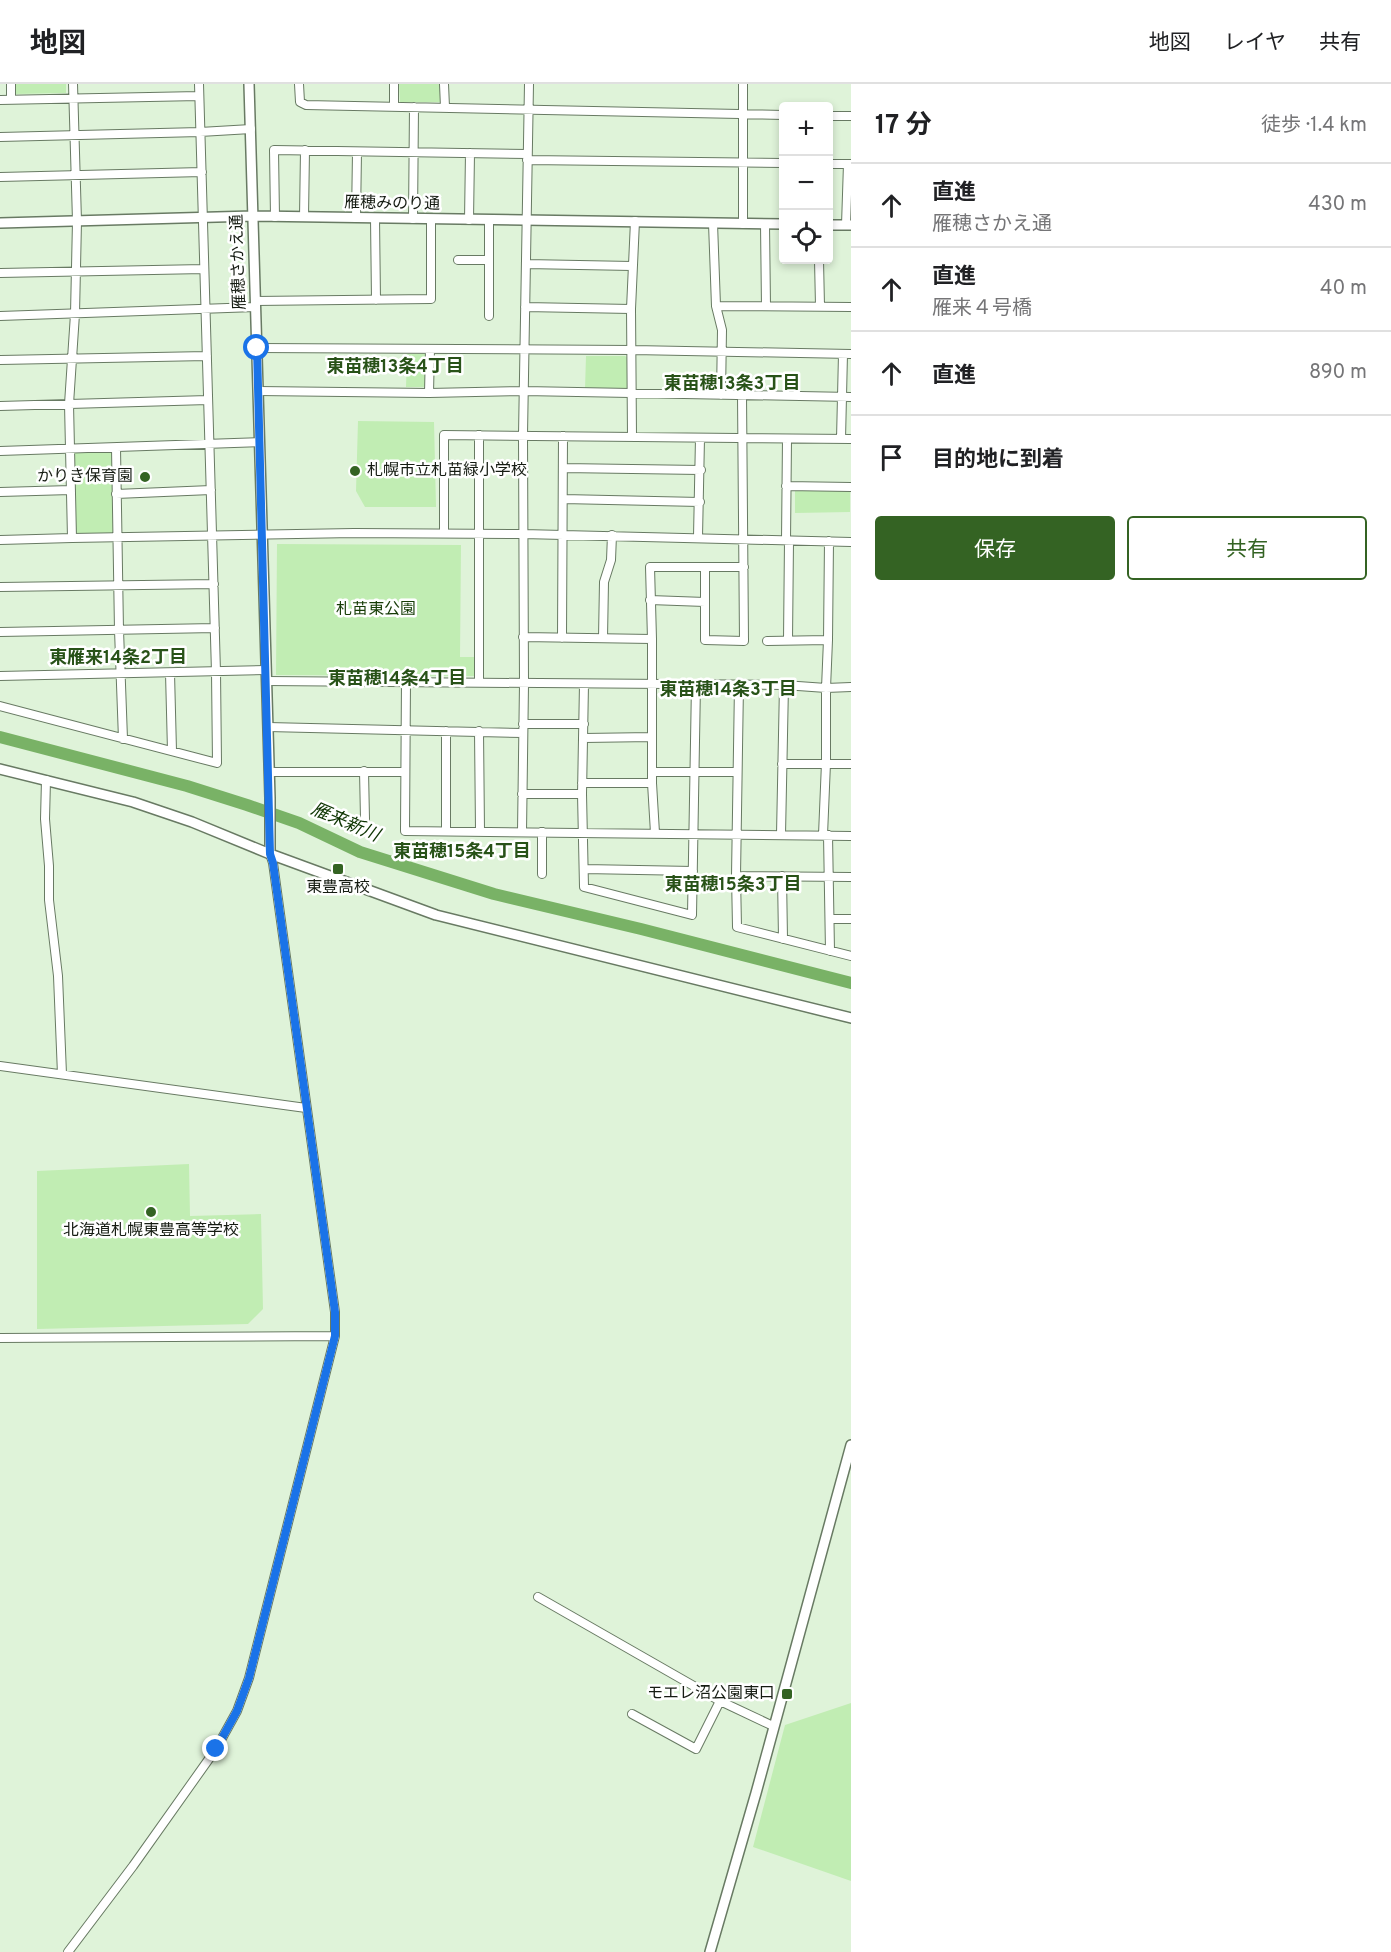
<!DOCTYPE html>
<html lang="ja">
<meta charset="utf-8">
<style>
:root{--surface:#fff;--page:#f6f6f6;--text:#202124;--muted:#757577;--line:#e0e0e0;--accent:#346323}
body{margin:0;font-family:Overpass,"Noto Sans JP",sans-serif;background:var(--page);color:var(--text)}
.controls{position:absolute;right:18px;top:18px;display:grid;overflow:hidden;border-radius:6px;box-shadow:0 3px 9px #0003}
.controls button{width:54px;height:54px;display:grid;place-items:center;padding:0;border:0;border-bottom:2px solid var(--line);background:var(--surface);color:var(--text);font:30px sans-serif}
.stop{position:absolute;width:18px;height:18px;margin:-14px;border:4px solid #1a73e8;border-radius:50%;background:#fff}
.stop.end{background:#1a73e8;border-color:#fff;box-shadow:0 2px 6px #0008}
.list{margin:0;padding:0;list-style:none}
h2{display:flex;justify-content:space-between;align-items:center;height:78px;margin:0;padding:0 24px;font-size:26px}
h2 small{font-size:20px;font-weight:400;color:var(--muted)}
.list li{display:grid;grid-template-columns:39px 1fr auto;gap:18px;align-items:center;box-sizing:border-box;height:84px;padding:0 24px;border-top:2px solid var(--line)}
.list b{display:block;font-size:22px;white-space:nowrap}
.list p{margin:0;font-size:20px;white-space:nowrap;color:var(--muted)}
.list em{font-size:20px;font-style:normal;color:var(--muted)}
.actions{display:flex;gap:12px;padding:18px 24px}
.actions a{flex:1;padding:14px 0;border:2px solid var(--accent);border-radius:6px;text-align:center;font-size:21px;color:var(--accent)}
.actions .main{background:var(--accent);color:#fff}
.icon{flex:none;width:33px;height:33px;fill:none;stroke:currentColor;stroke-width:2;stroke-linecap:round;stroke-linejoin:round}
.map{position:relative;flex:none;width:851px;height:1868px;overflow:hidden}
header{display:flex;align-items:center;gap:36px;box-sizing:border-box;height:84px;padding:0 30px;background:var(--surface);border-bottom:2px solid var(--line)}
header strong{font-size:28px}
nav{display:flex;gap:33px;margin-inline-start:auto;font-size:21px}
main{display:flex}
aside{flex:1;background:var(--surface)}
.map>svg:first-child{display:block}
.green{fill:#c1edb3}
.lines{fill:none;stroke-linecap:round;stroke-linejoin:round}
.river{stroke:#79b266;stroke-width:12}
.minor-casing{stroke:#687a63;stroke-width:10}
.tertiary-casing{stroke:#687a63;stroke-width:12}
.minor{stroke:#fff;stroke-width:8}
.tertiary{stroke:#fff;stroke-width:9}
.route{stroke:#1a73e8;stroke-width:8}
.poi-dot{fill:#346323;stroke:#fff;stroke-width:2}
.labels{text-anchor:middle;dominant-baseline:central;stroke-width:5;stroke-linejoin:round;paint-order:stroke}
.street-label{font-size:16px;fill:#151b12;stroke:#fff}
.poi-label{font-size:16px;fill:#151b12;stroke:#fff;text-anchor:end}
.park-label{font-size:16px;fill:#163c06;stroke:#fff}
.neighbourhood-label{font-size:18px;font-weight:bold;fill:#285218;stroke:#fff}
.water-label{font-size:18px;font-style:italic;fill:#0c3300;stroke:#fff}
</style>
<header>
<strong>地図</strong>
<nav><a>地図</a><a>レイヤ</a><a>共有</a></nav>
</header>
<main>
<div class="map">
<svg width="851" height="1868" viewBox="0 0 851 1868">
<rect width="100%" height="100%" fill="#dff3d9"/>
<path class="green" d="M15 0H66V9L15 10Z
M399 0H440V18H400Z
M407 270H425L427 273 426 300 424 303H406Z
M586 272H625L629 275V303L625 306 585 305Z
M358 337 434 338 436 423H365L356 407Z
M74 368H112L113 449 76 451Z
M795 406H850V428L795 429Z
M277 460 461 461 460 573H476V592L276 591Z
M189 1080 190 1132 261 1130 263 1225 248 1240 37 1245V1087Z
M851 1619V1797L753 1763 785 1641Z"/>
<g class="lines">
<path class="river" d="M0 653 187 702 247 721 299 739 360 768 494 810 641 845 851 899"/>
<defs>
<path id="minor" d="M11 0V15
M73 0 77 137 75 230 69 320 72 454 354 449 523 450 851 458
M299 0 300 18 306 21 784 31
M444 0 445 23
M743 0V140
M0 16 199 12
M394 22V0
M828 32H851
M0 53 200 48 251 45
M527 76 784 79
M828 80H851
M0 93 202 88
M275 133 274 66 527 70
M304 133 305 66
M356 134 357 68
M375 134 376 216
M413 135 414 23
M469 136 470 69
M713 139 716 222 722 246 721 311
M765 140 766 222
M846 141 848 80
M458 176H489
M819 176 820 222
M526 180 632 182
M0 189 204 185
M255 217 431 215V135
M716 222 851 223
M525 223 631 225
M0 232 256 223
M489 232V135
M257 264 633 266 851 270
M0 276 207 272
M258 307 429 309 524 307 851 313
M429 309 430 265
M0 322 208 316
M632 352 631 225 635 137
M841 355 843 270
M116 364 119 546 123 655
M0 367 260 358
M563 384 701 386
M786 402 851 403
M0 408 71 406
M116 410 211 406
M563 415 700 418
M444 449V351L851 355
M698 453 700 354
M0 456 72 454
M786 457 787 355
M705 483V556L744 557 742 311
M0 503 214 500
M650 516 705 518
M0 548 215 544
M523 553 652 555
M562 554 563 352
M603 554 604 498 611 476 612 451
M788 556 789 457
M767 557 828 556
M170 589 172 667
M0 592 266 586
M267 597 784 601 826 604 851 603
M406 597 405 747 851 752
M479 598V351
M584 600 582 710 584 803 692 831 696 600
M739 601 736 792 737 843 851 872
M0 622 217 679 216 588 199 0
M523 640H584
M268 643 523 649
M446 647V746
M479 647 480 746
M584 654 652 653
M782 680H851
M364 687 365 735
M269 688H405
M653 688H737
M46 696 45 735 49 782V816L58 892 62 990
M582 699H652
M522 710H582
M522 748 524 600 523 351 529 0
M655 749 652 699V555L650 483H744
M781 751 784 601
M823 751 826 679V604L828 556 829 457
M828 751 830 867
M584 785 693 787
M542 790V748
M736 792 851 793
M782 792 783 855
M830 835H851
M0 982 306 1024
M0 1254 335 1252
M538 1513 720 1617 773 1642
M632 1630 696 1665 720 1617
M68 1868 133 1782 216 1665 237 1627 249 1594 335 1252V1228L273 779 270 770"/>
<path id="tertiary" d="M249 0 270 714V770
M0 139 253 132 784 140
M828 141H851
M0 685 133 718 192 738 270 770 436 831 851 934
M710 1868 756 1709 851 1361"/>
</defs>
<use href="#minor" class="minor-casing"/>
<use href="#tertiary" class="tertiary-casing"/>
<use href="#minor" class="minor"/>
<use href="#tertiary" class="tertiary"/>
</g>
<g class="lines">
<path class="route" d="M216 1665 237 1627 249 1594 335 1252V1228L273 779 270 770 257 264"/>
</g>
<g class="poi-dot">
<circle cx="355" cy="387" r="6"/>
<circle cx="145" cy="393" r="6"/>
<rect x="332" y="779" width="12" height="12" rx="3"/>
<circle cx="151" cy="1128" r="6"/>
<rect x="781" y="1604" width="12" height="12" rx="3"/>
</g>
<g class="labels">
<g class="street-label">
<text transform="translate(392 120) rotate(1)">雁穂みのり通</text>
<text transform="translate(239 178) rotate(-92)">雁穂さかえ通</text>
</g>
<g class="poi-label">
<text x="367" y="387" text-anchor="start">札幌市立札苗緑小学校</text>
<text x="133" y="393">かりき保育園</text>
<text x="338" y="804" text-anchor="middle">東豊高校</text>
<text x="151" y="1147" text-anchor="middle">北海道札幌東豊高等学校</text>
<text x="775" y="1610">モエレ沼公園東口</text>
</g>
<g class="park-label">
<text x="376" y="526">札苗東公園</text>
</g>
<g class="neighbourhood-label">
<text x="395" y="283">東苗穂13条4丁目</text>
<text x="732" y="300">東苗穂13条3丁目</text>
<text x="118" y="574">東雁来14条2丁目</text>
<text x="397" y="595">東苗穂14条4丁目</text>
<text x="728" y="606">東苗穂14条3丁目</text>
<text x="462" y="768">東苗穂15条4丁目</text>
<text x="733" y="801">東苗穂15条3丁目</text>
</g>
<g class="water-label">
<text transform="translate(345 739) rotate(23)">雁来新川</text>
</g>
</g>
</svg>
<div class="controls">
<button>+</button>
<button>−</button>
<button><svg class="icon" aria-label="locate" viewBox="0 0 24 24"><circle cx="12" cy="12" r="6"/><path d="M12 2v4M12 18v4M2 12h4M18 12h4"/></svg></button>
</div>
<div class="stop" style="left:257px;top:264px"></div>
<div class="stop end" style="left:216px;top:1665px"></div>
</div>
<aside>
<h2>17 分<small>徒歩 · 1.4 km</small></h2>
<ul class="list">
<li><svg class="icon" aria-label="ahead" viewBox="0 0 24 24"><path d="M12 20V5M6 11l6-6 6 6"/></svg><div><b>直進</b><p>雁穂さかえ通</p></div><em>430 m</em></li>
<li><svg class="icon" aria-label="ahead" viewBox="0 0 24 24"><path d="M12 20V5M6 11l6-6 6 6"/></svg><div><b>直進</b><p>雁来４号橋</p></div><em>40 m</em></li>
<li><svg class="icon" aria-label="ahead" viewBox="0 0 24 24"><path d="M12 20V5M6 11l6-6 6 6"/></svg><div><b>直進</b></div><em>890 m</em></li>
<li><svg class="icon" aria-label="arrive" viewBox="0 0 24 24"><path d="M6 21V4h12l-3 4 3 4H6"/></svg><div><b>目的地に到着</b></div></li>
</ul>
<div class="actions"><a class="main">保存</a><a>共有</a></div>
</aside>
</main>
